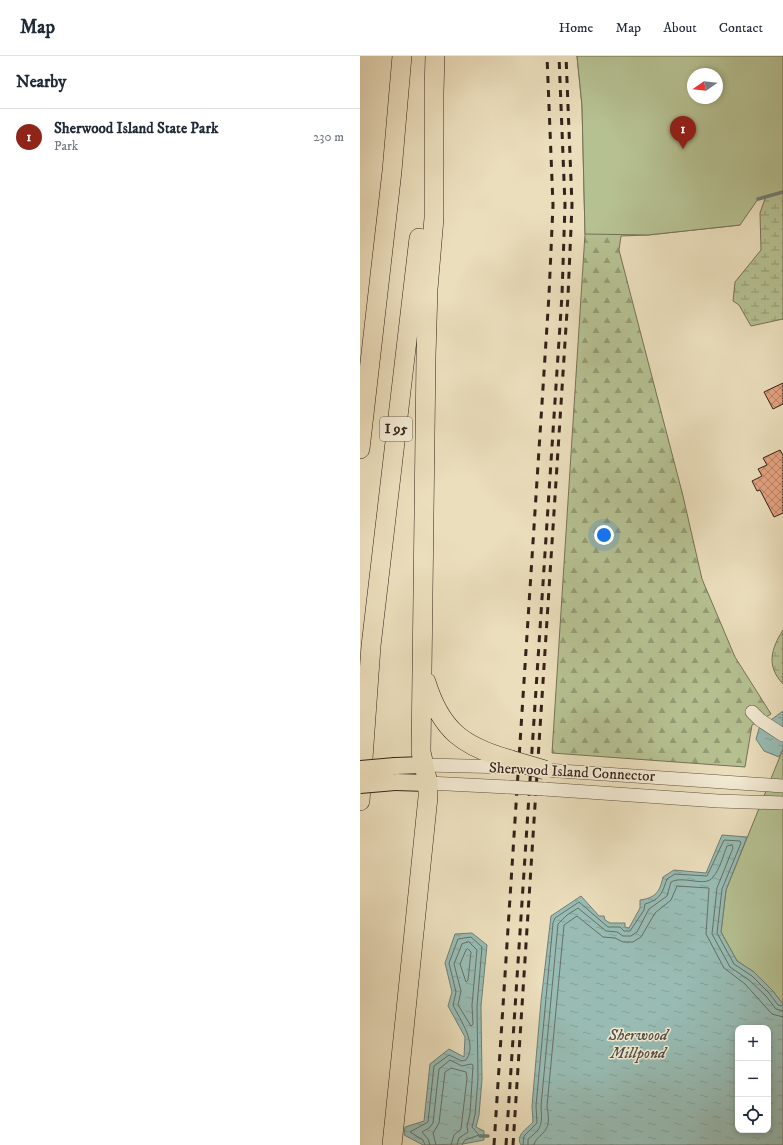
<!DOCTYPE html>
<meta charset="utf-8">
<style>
:root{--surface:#fff;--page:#f6f6f7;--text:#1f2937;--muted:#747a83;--line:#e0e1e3;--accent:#8f2418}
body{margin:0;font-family:"IM FELL DW Pica",serif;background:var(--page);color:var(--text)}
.controls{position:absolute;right:12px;bottom:12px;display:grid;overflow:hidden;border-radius:8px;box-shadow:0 2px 6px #0003}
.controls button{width:36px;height:36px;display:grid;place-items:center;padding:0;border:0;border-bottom:1px solid var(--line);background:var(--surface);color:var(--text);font:20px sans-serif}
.compass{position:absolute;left:327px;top:12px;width:36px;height:36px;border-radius:50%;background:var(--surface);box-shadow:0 2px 6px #0003;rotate:256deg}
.you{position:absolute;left:244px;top:479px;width:14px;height:14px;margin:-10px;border:3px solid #fff;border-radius:50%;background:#1a73e8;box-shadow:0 0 0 6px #1a73e833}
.badge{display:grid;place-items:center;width:26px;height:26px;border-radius:50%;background:var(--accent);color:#fff;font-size:13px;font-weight:700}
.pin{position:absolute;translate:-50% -33px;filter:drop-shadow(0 1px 2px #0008)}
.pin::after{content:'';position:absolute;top:21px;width:14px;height:12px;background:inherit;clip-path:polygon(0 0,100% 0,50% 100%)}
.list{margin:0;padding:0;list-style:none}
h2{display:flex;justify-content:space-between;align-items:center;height:52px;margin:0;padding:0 16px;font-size:17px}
h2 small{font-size:13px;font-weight:400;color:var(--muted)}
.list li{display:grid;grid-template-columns:26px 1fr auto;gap:12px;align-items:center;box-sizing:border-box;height:56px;padding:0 16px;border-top:1px solid var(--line)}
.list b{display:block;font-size:15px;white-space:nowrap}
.list p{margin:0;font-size:13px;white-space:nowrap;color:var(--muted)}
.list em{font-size:13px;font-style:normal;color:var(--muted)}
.icon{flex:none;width:22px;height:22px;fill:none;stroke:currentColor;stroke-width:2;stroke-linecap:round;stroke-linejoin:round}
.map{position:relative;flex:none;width:423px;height:1089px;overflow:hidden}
header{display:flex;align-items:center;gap:24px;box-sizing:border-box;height:56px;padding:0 20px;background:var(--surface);border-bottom:1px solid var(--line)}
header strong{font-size:19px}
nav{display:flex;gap:22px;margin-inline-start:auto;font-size:14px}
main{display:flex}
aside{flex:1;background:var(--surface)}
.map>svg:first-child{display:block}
.forest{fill:url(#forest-firs);stroke:#767256;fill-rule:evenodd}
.wetland{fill:url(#wetland-marsh);stroke:#767256}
.green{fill:#b6c192;stroke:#767256;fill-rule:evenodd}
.water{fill:url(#water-ripples);stroke:#707e76;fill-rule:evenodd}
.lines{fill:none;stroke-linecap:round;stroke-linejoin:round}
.shore{stroke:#666f67;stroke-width:1}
.stream{stroke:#707e76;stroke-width:3.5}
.building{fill:url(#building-cross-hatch);stroke:#35221a}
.minor-casing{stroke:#625142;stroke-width:14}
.major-casing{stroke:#35221a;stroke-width:18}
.highway-casing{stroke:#35221a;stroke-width:20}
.minor{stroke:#f2ead3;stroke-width:13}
.major{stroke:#ebdebc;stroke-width:16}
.highway{stroke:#ebdebc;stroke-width:19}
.rail{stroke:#35221a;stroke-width:3;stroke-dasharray:7 7;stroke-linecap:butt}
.minor-bridge-casing{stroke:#625142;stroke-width:14;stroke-linecap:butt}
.major-bridge-casing{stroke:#35221a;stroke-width:18;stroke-linecap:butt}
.highway-bridge-casing{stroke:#35221a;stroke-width:20;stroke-linecap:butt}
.minor-bridge{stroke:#f2ead3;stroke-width:13}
.major-bridge{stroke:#ebdebc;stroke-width:16}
.highway-bridge{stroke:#ebdebc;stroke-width:19}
.labels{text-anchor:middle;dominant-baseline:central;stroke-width:3;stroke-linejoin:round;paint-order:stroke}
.shield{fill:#f2ead3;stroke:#6e5e52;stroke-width:1}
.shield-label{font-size:14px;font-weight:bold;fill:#35221a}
.street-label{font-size:15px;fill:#35221a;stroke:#f2ead3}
.water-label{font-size:16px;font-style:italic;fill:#535048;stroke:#f2ead3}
</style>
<header>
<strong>Map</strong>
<nav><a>Home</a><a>Map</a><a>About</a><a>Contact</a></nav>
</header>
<main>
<aside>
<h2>Nearby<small></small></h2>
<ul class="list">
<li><span class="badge">1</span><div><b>Sherwood Island State Park</b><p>Park</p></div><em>230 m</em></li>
</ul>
</aside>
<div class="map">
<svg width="423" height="1089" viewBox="0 0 423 1089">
<defs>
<pattern id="forest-firs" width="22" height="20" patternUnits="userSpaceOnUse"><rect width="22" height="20" fill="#b6c192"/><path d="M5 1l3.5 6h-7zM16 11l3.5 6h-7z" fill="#959c76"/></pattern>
<pattern id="wetland-marsh" width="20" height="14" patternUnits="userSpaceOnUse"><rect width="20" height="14" fill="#b6c192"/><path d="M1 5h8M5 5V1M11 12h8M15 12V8" fill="none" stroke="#959c76"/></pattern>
<pattern id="water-ripples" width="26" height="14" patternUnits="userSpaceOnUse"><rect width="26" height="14" fill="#98bcb4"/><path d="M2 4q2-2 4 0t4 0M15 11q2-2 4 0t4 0" fill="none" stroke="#84a19a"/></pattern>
<pattern id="building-cross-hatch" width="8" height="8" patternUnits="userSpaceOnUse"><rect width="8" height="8" fill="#e4a380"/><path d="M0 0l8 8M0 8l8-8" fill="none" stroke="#ba8468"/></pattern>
</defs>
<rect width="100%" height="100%" fill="#ebdebc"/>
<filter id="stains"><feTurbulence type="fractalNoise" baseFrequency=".005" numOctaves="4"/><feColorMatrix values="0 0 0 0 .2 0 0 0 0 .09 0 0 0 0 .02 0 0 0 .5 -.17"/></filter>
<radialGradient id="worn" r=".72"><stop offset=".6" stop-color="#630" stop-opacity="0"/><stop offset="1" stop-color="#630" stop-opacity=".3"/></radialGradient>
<path class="forest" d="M217 0 423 5 380 169 288 179 261 180 259 194 323 440 342 523 375 601 411 658 392 669 385 711 192 697 225 178 222 50ZM333 18H357V42H333Z"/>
<path class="wetland" d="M423 92V263L391 270 379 249 373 245 375 226 401 194 400 157Z
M423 574V628C406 610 411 593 423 574Z"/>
<path class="green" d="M217 0H423V136L398 143 380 169 288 179 225 178 222 50ZM333 18H357V42H333Z
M423 693V948L412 934 394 916 377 905 361 876 366 834Z"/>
<path class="water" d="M423 655V693L419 701 404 695 396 683 401 666H408Z
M362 779 387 781 366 834 361 876 377 905 394 916 412 934 423 948V1089H161C155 1079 167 1073 173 1066L172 1050 181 945 191 860 221 840 239 860H244L245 864 250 867H265V871L269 872 280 852V844C296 842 300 835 303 821L314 814 346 817ZM378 972H408V1074H378Z
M112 877 127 889 121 950 122 1023 119 1059 116 1071 124 1075V1084L103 1088 63 1089 44 1079 45 1071 64 1065 70 1008 89 993 104 1001 105 981 88 950 92 936 85 907 95 878Z"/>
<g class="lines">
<path class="shore" d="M109 886 117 894 112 949 113 968 111 970 98 949 101 935 94 908 102 888Z
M108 893 111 896 108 924 106 926 100 908 106 894Z
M65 1089 63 1084 50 1076 68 1066 74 1010 89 999 102 1005 106 1004C118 988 100 964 93 949L96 936 89 907 98 883 111 881 122 891 117 950 118 1023 115 1059 112 1071 119 1079 105 1084 102 1089
M70 1089 68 1083 62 1076 69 1072 73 1067 79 1013 90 1004 102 1010 111 1008 113 1009 110 1058 107 1070 108 1076 99 1082 97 1089
M76 1089 73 1077 79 1067 85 1016 91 1012 106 1016 107 1022 101 1073 94 1079 91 1089
M163 1089 164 1080 177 1067 176 1050 193 867 195 862 219 846 248 871H260L264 875H270L284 854 285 848C301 843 302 837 307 823L315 818 347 820 364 784 380 785 381 787 362 833 357 877 374 908 392 920 409 937 418 949 423 950
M168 1089V1083C183 1072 182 1067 181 1050L198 868 207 859 218 852 246 875 257 876 263 880H271L277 876 289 853 307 840 311 826C323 819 346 832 353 821 360 813 363 800 367 790L372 789 373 792 357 832 352 878 370 911 389 924 406 940 416 953 423 955
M174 1089C175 1082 183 1079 186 1073 190 1067 188 1057 187 1050L204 869 217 860 243 881 255 882 263 886H273L281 881 295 857 311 844 317 830 349 832 346 878 364 912 385 928 412 958 423 961"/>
<path class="stream" d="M398 143 423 136
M120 1080H128"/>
</g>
<path class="building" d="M423 327V348L413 353 404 336Z
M420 394 423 399V457L414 461 400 434 397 435 392 425 402 420 398 413 407 409 403 402Z"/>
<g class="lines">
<defs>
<path id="minor" d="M392 656 400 664 423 679
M64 709 151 711
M185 714 423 730
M68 727 148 731
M184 733 358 745 423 747"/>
<path id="major" d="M35 710 64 709
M35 726 68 727"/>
<path id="highway" d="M74 36 75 0
M0 393 32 115 42 0
M66 626C81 675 104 691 151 704
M0 745 11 590 59 182
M32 1089 68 741V727L61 696 66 300 68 233 74 162V24"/>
</defs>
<use href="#minor" class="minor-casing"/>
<use href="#major" class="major-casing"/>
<use href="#highway" class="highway-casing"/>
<use href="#minor" class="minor"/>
<use href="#major" class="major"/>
<use href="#highway" class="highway"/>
<path class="rail" d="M134 1089 189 239 193 149 187 0
M146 1089 202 239 205 149 199 0
M153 1089 208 240 212 149 206 0"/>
<defs>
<path id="minor-bridge" d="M148 731 184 733"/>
<path id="major-bridge" d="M0 713 35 710
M0 729 35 726"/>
<path id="highway-bridge" d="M151 704 185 714"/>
</defs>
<use href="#minor-bridge" class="minor-bridge-casing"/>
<use href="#major-bridge" class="major-bridge-casing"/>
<use href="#highway-bridge" class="highway-bridge-casing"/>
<use href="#minor-bridge" class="minor-bridge"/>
<use href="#major-bridge" class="major-bridge"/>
<use href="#highway-bridge" class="highway-bridge"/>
</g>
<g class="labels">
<rect class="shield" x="20" y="361" width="32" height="24" rx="3"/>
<g class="shield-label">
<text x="36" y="373">I 95</text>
</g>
<g class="street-label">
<text transform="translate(212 716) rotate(3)">Sherwood Island Connector</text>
</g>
<g class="water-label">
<text x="278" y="979">Sherwood<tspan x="278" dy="18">Millpond</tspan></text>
</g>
</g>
<rect width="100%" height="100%" filter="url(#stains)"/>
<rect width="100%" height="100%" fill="url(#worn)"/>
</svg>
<div class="controls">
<button>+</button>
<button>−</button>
<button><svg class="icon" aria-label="locate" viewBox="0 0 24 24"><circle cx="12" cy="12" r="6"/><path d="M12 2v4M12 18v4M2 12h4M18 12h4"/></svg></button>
</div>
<svg class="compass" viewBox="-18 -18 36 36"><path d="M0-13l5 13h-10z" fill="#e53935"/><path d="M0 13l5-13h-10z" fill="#747a83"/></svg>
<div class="you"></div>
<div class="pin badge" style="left:323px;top:93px">1</div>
</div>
</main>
